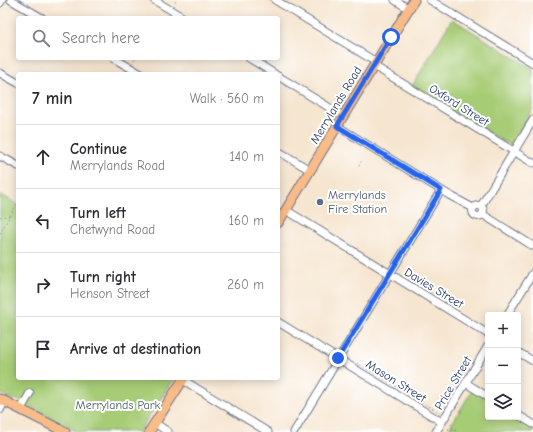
<!DOCTYPE html>
<meta charset="utf-8">
<style>
:root{--surface:#fff;--page:#f7f7f7;--text:#2b2b33;--muted:#7c7c81;--line:#e1e1e2}
body{margin:0;font-family:"Comic Neue",sans-serif;background:var(--page);color:var(--text)}
.controls{position:absolute;right:12px;bottom:12px;display:grid;overflow:hidden;border-radius:4px;box-shadow:0 2px 10px #0003}
.controls button{width:36px;height:36px;display:grid;place-items:center;padding:0;border:0;border-bottom:1px solid var(--line);background:var(--surface);color:var(--text);font:20px sans-serif}
.stop{position:absolute;width:12px;height:12px;margin:-9px;border:3px solid #2563eb;border-radius:50%;background:#fff}
.stop.end{background:#2563eb;border-color:#fff;box-shadow:0 1px 4px #0008}
.list{margin:0;padding:0;list-style:none}
h2{display:flex;justify-content:space-between;align-items:center;height:52px;margin:0;padding:0 16px;font-size:17px}
h2 small{font-size:13px;font-weight:400;color:var(--muted)}
.list li{display:grid;grid-template-columns:26px 1fr auto;gap:12px;align-items:center;box-sizing:border-box;height:64px;padding:0 16px;border-top:1px solid var(--line)}
.list b{display:block;font-size:15px;white-space:nowrap}
.list p{margin:0;font-size:13px;white-space:nowrap;color:var(--muted)}
.list em{font-size:13px;font-style:normal;color:var(--muted)}
.icon{flex:none;width:22px;height:22px;fill:none;stroke:currentColor;stroke-width:2;stroke-linecap:round;stroke-linejoin:round}
.map{position:relative;flex:none;width:533px;height:432px;overflow:hidden}
.search{position:absolute;background:var(--surface);box-shadow:0 2px 10px #0003;left:16px;top:16px;width:264px;height:44px;display:flex;align-items:center;gap:10px;box-sizing:border-box;padding:0 14px;border-radius:4px;color:var(--muted);font-size:15px}
.panel{position:absolute;background:var(--surface);box-shadow:0 2px 10px #0003;left:16px;top:72px;width:264px;height:308px;border-radius:4px}
.map>svg:first-child{display:block}
.green{fill:#a7cc76;stroke:#617e6a}
.lines{fill:none;stroke-linecap:round;stroke-linejoin:round}
.minor-casing{stroke:#686f86;stroke-width:9}
.major-casing{stroke:#686f86;stroke-width:11}
.path{stroke:#686f86;stroke-width:1;stroke-dasharray:1 3;stroke-linecap:butt}
.minor{stroke:#fff;stroke-width:7}
.major{stroke:#f9bc89;stroke-width:9}
.route{stroke:#2563eb;stroke-width:5}
.service-dot{fill:#5c6f8a;stroke:#fff;stroke-width:1.5}
.labels{text-anchor:middle;dominant-baseline:central;stroke-width:4;stroke-linejoin:round;paint-order:stroke}
.street-label{font-size:12px;fill:#1b2f5e;stroke:#fff}
.service-label{font-size:12px;fill:#4e5e75;stroke:#fff;text-anchor:start}
.park-label{font-size:12px;fill:#455e65;stroke:#fff}
</style>
<div class="map">
<svg width="533" height="432" viewBox="0 0 533 432">
<rect width="100%" height="100%" fill="#fff"/>
<filter id="ink" filterUnits="userSpaceOnUse"><feTurbulence type="fractalNoise" baseFrequency=".025" numOctaves="2"/><feDisplacementMap in="SourceGraphic" scale="8" xChannelSelector="R" yChannelSelector="G"/><feConvolveMatrix kernelMatrix="1 2 1 2 8 2 1 2 1" color-interpolation-filters="sRGB"/></filter>
<filter id="wash" filterUnits="userSpaceOnUse"><feTurbulence type="fractalNoise" baseFrequency=".012" numOctaves="4" result="noise"/><feDisplacementMap in="SourceGraphic" scale="16" xChannelSelector="R" yChannelSelector="G"/><feGaussianBlur stdDeviation="0.9" result="paint"/><feColorMatrix in="noise" values="0 0 0 0 0 0 0 0 0 0 0 0 0 0 0 0 0 1.4 0 .05"/><feComposite in="paint" operator="in"/></filter>
<g filter="url(#wash)">
<rect width="100%" height="100%" fill="#f6e5cf"/>
<path class="green" d="M452 19 533 69V108L511 146 411 88Z
M0 194 18 205V378H174L139 432H78L16 399 12 400 0 393Z
M473 389 488 399V417H517L533 427V432H447Z"/>
</g>
<g filter="url(#ink)">
<g class="lines">
<defs>
<path id="minor" d="M11 0 42 18
M154 0 184 18
M275 0 376 62
M395 0 409 9
M430 0 533 63
M0 3 2 0
M113 58 141 74
M249 58 275 74
M374 66 533 163
M0 73 18 83
M278 76 343 116
M337 126 449 195 473 208
M278 151 310 170
M0 156 18 166
M472.5 211a5.5 5.5 0 1 1 11 0a5.5 5.5 0 1 1-11 0Z
M481 206 533 120
M286 210 488 334
M482 214 533 246
M507 315 533 273
M278 322 442 422
M518 352 533 361
M183 380 268 432
M466 383 488 397
M21 409 30 393
M0 410 5 401
M518 415 533 424
M155 423 168 432
M294 432 441 190
M436 432 488 346"/>
<path id="major" d="M278 223 414 0
M0 399 65 432
M149 432 184 378"/>
</defs>
<use href="#minor" class="minor-casing"/>
<use href="#major" class="major-casing"/>
<path class="path" d="M174 6 176 0
M132 63 135 58
M359 166 362 160
M0 217 9 216
M0 233 18 202
M357 363 440 413
M149 378H173
M448 429 454 430 451 424
M455 430 458 432"/>
<use href="#minor" class="minor"/>
<use href="#major" class="major"/>
</g>
</g>
<g class="lines" filter="url(#ink)">
<path class="route" d="M338 358 441 190 337 126 391 37"/>
</g>
<circle class="service-dot" cx="320" cy="202" r="4"/>
<g class="labels">
<g class="street-label">
<text transform="translate(336 105) rotate(-59)">Merrylands Road</text>
<text transform="translate(459 105) rotate(32)">Oxford Street</text>
<text transform="translate(434 288) rotate(31)">Davies Street</text>
<text transform="translate(396 381) rotate(32)">Mason Street</text>
<text transform="translate(453 383) rotate(-59)">Price Street</text>
</g>
<g class="service-label">
<text x="328" y="195">Merrylands<tspan x="328" dy="14">Fire Station</tspan></text>
</g>
<g class="park-label">
<text x="118" y="405">Merrylands Park</text>
</g>
</g>
</svg>
<div class="controls">
<button>+</button>
<button>−</button>
<button><svg class="icon" aria-label="layers" viewBox="0 0 24 24"><path d="M12 4l9 5-9 5-9-5zM3 14l9 5 9-5"/></svg></button>
</div>
<div class="stop" style="left:391px;top:37px"></div>
<div class="stop end" style="left:338px;top:358px"></div>
<div class="search"><svg class="icon" aria-label="search" viewBox="0 0 24 24"><circle cx="10" cy="10" r="6"/><path d="M15 15l6 6"/></svg>Search here</div>
<section class="panel">
<h2>7 min<small>Walk · 560 m</small></h2>
<ul class="list">
<li><svg class="icon" aria-label="ahead" viewBox="0 0 24 24"><path d="M12 20V5M6 11l6-6 6 6"/></svg><div><b>Continue</b><p>Merrylands Road</p></div><em>140 m</em></li>
<li><svg class="icon" aria-label="left" viewBox="0 0 24 24"><path d="M17 20v-9H6M10 6l-5 5 5 5"/></svg><div><b>Turn left</b><p>Chetwynd Road</p></div><em>160 m</em></li>
<li><svg class="icon" aria-label="right" viewBox="0 0 24 24"><path d="M7 20v-9h11M14 6l5 5-5 5"/></svg><div><b>Turn right</b><p>Henson Street</p></div><em>260 m</em></li>
<li><svg class="icon" aria-label="arrive" viewBox="0 0 24 24"><path d="M6 21V4h12l-3 4 3 4H6"/></svg><div><b>Arrive at destination</b></div></li>
</ul>
</section>
</div>
